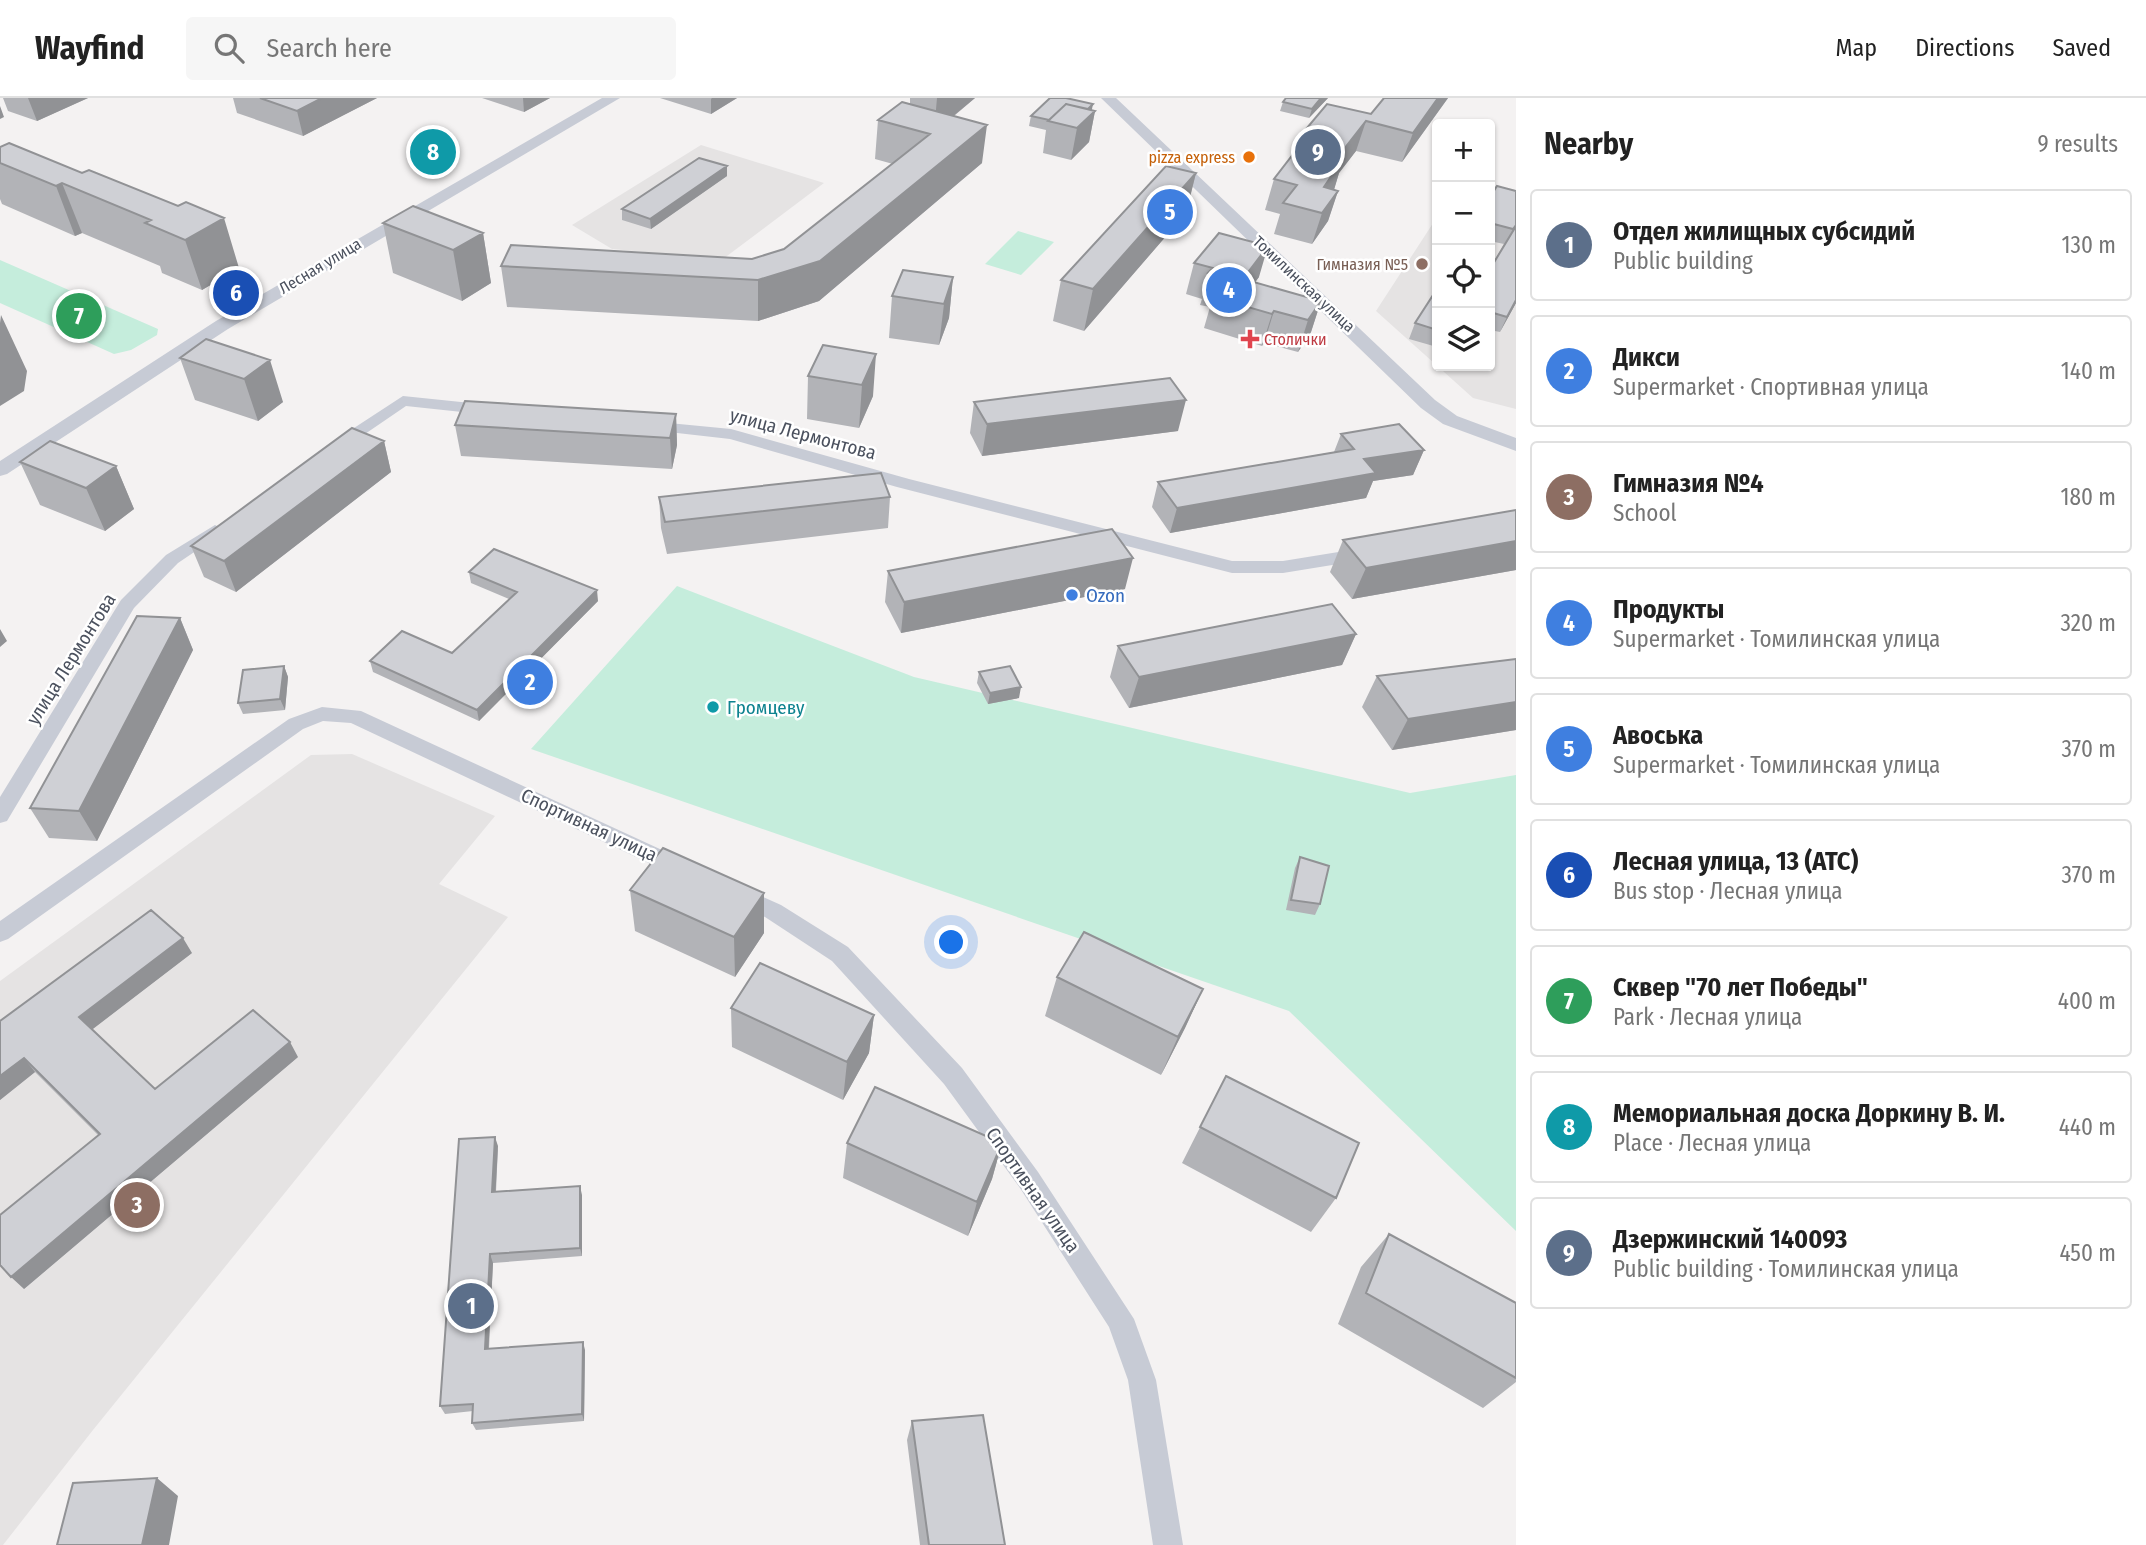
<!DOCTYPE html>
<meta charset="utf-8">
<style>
:root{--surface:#fff;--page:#f6f6f6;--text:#222;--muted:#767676;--line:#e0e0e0;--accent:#0b8043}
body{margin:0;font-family:"Fira Sans Condensed",sans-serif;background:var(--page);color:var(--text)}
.controls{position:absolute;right:21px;top:21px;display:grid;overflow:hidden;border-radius:7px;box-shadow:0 2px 5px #0004}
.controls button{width:63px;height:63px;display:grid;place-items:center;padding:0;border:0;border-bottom:2px solid var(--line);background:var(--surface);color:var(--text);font:35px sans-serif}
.you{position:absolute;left:952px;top:845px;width:24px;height:24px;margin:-18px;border:5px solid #fff;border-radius:50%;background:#1a73e8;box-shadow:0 0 0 10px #1a73e833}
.badge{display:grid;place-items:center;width:46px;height:46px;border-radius:50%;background:var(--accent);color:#fff;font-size:23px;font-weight:700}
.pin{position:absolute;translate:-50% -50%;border:4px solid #fff;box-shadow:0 2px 7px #0006}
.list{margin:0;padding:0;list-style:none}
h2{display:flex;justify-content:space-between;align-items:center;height:91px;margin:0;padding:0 28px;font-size:30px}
h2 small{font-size:23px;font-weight:400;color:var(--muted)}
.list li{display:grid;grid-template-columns:46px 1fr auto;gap:21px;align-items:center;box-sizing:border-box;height:112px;margin:0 14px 14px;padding:0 14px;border:2px solid var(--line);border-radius:7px}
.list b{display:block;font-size:26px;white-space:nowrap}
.list p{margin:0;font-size:23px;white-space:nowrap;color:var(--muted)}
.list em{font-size:23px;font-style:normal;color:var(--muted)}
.icon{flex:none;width:38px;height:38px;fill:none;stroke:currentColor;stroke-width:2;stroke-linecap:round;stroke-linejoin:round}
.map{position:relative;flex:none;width:1516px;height:1447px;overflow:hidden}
header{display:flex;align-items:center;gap:42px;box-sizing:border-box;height:98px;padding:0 35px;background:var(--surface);border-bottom:2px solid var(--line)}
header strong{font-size:33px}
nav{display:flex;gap:38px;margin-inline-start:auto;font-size:24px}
.search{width:490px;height:63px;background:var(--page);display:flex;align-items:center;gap:18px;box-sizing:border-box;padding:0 24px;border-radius:7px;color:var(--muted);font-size:26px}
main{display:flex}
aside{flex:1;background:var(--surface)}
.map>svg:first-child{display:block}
.education{fill:#e5e3e3}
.green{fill:#c5eddc}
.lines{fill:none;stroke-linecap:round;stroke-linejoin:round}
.minor{fill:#c7cbd5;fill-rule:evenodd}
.tertiary{fill:#c7cbd5;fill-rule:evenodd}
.wall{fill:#b2b3b7}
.shaded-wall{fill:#919295}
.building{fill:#cfd0d5;stroke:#919295;stroke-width:2}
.food-dot{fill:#e8710a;stroke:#fff;stroke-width:2.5}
.education-dot{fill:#8d6e63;stroke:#fff;stroke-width:2.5}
.health-dot{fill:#e0444e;stroke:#fff;stroke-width:2.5}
.shop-dot{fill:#3f7fe0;stroke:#fff;stroke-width:2.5}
.culture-dot{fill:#0f9aa8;stroke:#fff;stroke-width:2.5}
.labels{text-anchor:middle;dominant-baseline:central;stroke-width:5;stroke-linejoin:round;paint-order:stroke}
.far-food-label{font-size:16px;fill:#c56008;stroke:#fff;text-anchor:end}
.far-education-label{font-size:16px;fill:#785e54;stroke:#fff;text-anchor:end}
.far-street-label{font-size:16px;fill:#4b515e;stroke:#fff}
.far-health-label{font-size:16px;fill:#be3a42;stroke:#fff;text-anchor:start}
.street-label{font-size:19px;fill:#4b515e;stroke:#fff}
.shop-label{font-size:19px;fill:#366cbe;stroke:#fff;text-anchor:start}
.culture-label{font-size:19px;fill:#0d838f;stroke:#fff;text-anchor:start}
</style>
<header>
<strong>Wayfind</strong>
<div class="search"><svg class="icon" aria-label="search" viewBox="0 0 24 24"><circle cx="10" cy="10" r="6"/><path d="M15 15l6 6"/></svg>Search here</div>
<nav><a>Map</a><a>Directions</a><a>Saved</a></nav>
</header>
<main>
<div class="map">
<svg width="1516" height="1447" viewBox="0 0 1516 1447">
<rect width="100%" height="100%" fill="#f4f2f2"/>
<path class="education" d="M701 47 824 85 723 161 612 151 572 127Z
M1490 87 1516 92V311L1473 300 1376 213 1437 119V268H1490Z
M352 656 495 718 439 786 508 819 93 1332 3 1447H0V883L311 657Z"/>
<path class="green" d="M1018 133 1054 144 1021 177 985 166Z
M0 162 158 231 157 237 131 252 114 256 0 205Z
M677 488 914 579 1410 695 1516 677V1133L1289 913 531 651Z"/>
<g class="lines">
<path class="minor" d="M403 298 490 307 498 312 490 317 406 308 343 351H331L329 348 331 345Z
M648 323 731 331 909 381 1232 463H1283L1363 450 1372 456 1363 462 1283 475H1232L897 389 730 341 642 331 640 328Z
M215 427 224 432 221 436 178 465 134 510 7 723 0 725V699L121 502 166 457Z
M322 609 361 613 688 764 691 770 688 776 680 779 672 776 351 625 323 623 303 631 8 841 0 844V823L289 621Z
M738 788 781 807 848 849 962 970 1038 1074 1134 1221 1156 1282 1183 1447H1153L1128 1282 1109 1229 1020 1090 944 986 832 863 765 819 730 803 727 797 730 791Z"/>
<path class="tertiary" d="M602 0H620L228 231 7 376 0 378V363L216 223Z
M1101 0H1116L1435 302 1457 318 1516 340V353L1443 326 1421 310Z"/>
</g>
<path class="wall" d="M3 0H88L37 23 8 13Z
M233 0H377L303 38 237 15Z
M482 0H550L524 14Z
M660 0H737L711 16Z
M910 0H975L954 18 982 65 819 203 758 223 507 209 501 168 752 161 784 151 893 66 875 61 878 22 910 6Z
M1286 0H1328L1309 20 1280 13 1283 4Z
M1384 0H1448L1402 64 1356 53 1339 75 1334 91 1338 93 1328 123 1312 146 1274 136 1280 116 1265 112 1274 81 1296 53 1301 37 1371 16Z
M1092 12 1095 13 1089 44 1071 62 1043 55 1046 32 1029 28 1031 18Z
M9 45 239 170 202 192 162 175 160 168 82 135 75 138 2 106 0 101V49Z
M727 68V78L651 131 622 122V111Z
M1196 75 1186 115 1084 233 1053 223 1061 182Z
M1516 93V205L1500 234 1490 232V171L1504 146 1490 143V99Z
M383 125 483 135 491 185 462 203 393 175Z
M1194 165 1259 179 1255 184 1321 203 1311 234 1298 254 1264 245 1262 248 1204 230 1210 209 1200 207 1202 201 1186 196Z
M953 179 949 220 939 247 889 240 892 198Z
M1437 191V249L1409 241 1415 225Z
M206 241 283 304 258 323 195 302 180 260Z
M823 247 873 298 859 330 807 321 808 278Z
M974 304 1178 333 982 358 970 335Z
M676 316 677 347 672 371 461 358 455 327Z
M1341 336 1424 352 1413 377 1373 383 1366 400 1170 435 1152 409 1158 384 1334 354Z
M384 343 391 374 236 494 204 479 191 448Z
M20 364 116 368 134 411 105 433 40 407Z
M659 399H890L888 430 667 456 661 430Z
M1516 412V472L1352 501 1330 474 1343 442Z
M888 473 1125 491 901 535 885 504Z
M469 474 598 503 479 623 373 574 370 563 452 555 509 501 471 485Z
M180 520 193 552 97 743 49 740 30 710Z
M1356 536 1342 567 1129 610 1110 579 1118 548Z
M1516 561V632L1392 652 1362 609 1377 578Z
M284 568 288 579 285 612 243 616 238 605Z
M979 574 1019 600 988 606 977 585Z
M1300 759 1320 806 1315 817 1286 812 1295 770Z
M630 792 764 835 735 879 635 833Z
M192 855 92 931 155 991 298 959 24 1191 98 1037 35 974 0 1002V923Z
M1057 879 1203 891 1185 930 1161 977 1045 918Z
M731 910 874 917 869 955 843 1002 732 949Z
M1226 978 1336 1100 1311 1134 1182 1065Z
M847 1045H1002L992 1081 968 1138 843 1080Z
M498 1048 496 1094 582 1097V1158L493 1165 489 1251 585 1252 584 1323 476 1332 472 1325 473 1313 445 1316 440 1308Z
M1389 1136 1516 1205V1284L1483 1310 1338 1226 1361 1169Z
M912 1323 1005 1447H920L907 1342Z"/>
<path class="shaded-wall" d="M28 0H88L37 23Z
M322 0H377L303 38 297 13Z
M523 0H550L524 14Z
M712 0H737L711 16V1Z
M937 0H975L934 34Z
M1321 0H1328L1309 20 1312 11Z
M1438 0H1448L1402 64 1413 35Z
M1093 6 1091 16 1095 13 1089 44 1071 62 1077 30 1071 29Z
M0 8 4 19 0 21Z
M1366 23 1356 53 1339 75 1334 92 1324 89 1337 60Z
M987 27 982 65 819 203 758 223V182Z
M727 68V78L651 131 650 121Z
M1196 75 1186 115 1084 233 1093 191Z
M62 85 82 135 75 138 56 88Z
M1338 93 1328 123 1312 146 1322 115Z
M224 120 239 170 202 192 185 142Z
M483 135 491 185 462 203 453 152Z
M1268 148 1259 179 1239 206 1243 181Z
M953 179 949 220 939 247 944 206Z
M1516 202V205L1500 234 1507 219Z
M1321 203 1311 234 1298 254 1308 222Z
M1274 213 1264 245 1262 248 1272 216Z
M1 217 27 273 24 293 0 308V225Z
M876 256 873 298 859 330 862 287Z
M270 262 283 304 258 323 244 281Z
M1186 302 1178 333 982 358 987 326Z
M676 316 677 347 672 371 670 340Z
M384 343 391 374 236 494 224 463Z
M1424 352 1413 377 1373 383 1366 400 1170 435 1177 410 1364 361Z
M116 368 134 411 105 433 86 390Z
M1516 443V472L1352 501 1366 470Z
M1133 460 1125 491 901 535 904 504Z
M597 492 598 503 479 623 477 612Z
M180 520 193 552 97 743 79 713Z
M0 531 7 543 0 549Z
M1356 536 1342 567 1129 610 1139 579Z
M284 568 288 579 285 612 280 601Z
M1021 589 1019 600 988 606 990 595Z
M1516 604V632L1392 652 1408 621Z
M764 795V835L735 879 734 839Z
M183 840 192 855 89 934 79 919Z
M1203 891 1185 930 1161 977 1178 939Z
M874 917 869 955 843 1002 847 964Z
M290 944 298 959 24 1191 11 1179Z
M24 960 35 974 0 1002V978Z
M495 1039 498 1048 495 1103 492 1094Z
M1002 1045 992 1081 968 1138 977 1104Z
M580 1088 582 1097V1158L580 1150Z
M490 1156 493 1165 488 1259 485 1251Z
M583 1244 585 1252 584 1323 582 1316Z
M157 1380 178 1398 169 1447H142Z"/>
<path class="building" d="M260 0H322L297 13Z
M1050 0H1066L1093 6 1088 11 1066 6 1049 22 1031 18Z
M1286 0H1321L1312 11 1283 4Z
M1384 0H1438L1413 35 1366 23 1337 60 1343 61 1324 89 1338 93 1322 115 1283 105 1297 87 1274 81 1307 38 1301 37 1327 6 1371 16Z
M902 4 987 27 820 163 758 182 501 168 511 147 752 161 784 151 930 36 878 22Z
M1066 6 1095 13 1077 30 1048 23Z
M9 45 82 75 89 72 178 108 186 104 224 120 185 142 145 125 151 122 62 85 56 88 0 65V49Z
M699 60 727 68 650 121 622 111Z
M1166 68 1196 75 1093 191 1061 182Z
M1497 88 1516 93V127L1513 131 1490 125V99Z
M413 108 483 135 453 152 383 125Z
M1516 128V202L1507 219 1490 214V171Z
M1219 135 1268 148 1243 181 1321 203 1308 222 1274 213 1272 216 1213 199 1227 180 1208 175 1213 170 1194 165Z
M903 172 953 179 944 206 892 198Z
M1437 191V232L1415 225Z
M206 241 270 262 244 281 180 260Z
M823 247 876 256 862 287 808 278Z
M1170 280 1186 302 987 326 974 304Z
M465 303 676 316 670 340 455 327Z
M1399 326 1424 352 1364 361 1376 375 1177 410 1158 384 1354 351 1341 336Z
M352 330 384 343 224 463 191 448Z
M50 343 116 368 86 390 20 364Z
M881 375 890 399 665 424 659 399Z
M1516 412V443L1366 470 1343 442Z
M1112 431 1133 460 904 504 888 473Z
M494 451 597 492 477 612 370 563 402 533 452 555 517 494 469 474Z
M1332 506 1356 536 1139 579 1118 548Z
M137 518 180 520 79 713 30 710Z
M1516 561V604L1408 621 1377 578Z
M284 568 280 601 238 605 243 572Z
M1010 568 1021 589 990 595 979 574Z
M663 750 764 795 734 839 630 792Z
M1300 759 1329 768 1320 806 1291 802Z
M151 812 183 840 79 919 155 991 253 912 290 944 11 1179 0 1167V1117L100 1036 24 960 0 978V923Z
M1084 834 1203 891 1178 939 1057 879Z
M760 865 874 917 847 964 731 910Z
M1226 978 1359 1045 1336 1100 1200 1029Z
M875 989 1002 1045 977 1104 847 1045Z
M495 1039 492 1094 580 1088V1150L490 1156 485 1251 583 1244 582 1316 472 1325 473 1306 440 1308 459 1041Z
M1389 1136 1516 1205V1280L1366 1195Z
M983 1317 1005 1447H929L912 1323Z
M157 1380 142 1447H57L73 1385Z"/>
<circle class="food-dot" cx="1249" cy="59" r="7"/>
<circle class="education-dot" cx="1422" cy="166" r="7"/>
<path class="health-dot" d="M1246.5 230.5h7v7h7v7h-7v7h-7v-7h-7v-7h7z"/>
<circle class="shop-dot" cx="1072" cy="497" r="7"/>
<circle class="culture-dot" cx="713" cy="609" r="7"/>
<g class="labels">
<g class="far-food-label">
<text x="1235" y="59">pizza express</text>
</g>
<g class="far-education-label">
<text x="1408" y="166">Гимназия №5</text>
</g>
<g class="far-street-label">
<text transform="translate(320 168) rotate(-31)">Лесная улица</text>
<text transform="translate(1304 186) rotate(43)">Томилинская улица</text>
</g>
<g class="far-health-label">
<text x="1264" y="241">Столички</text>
</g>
<g class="street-label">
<text transform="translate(803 336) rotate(15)">улица Лермонтова</text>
<text transform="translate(71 561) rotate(-58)">улица Лермонтова</text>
<text transform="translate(589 727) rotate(25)">Спортивная улица</text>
<text transform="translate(1033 1092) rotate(55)">Спортивная улица</text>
</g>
<g class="shop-label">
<text x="1086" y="497">Ozon</text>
</g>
<g class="culture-label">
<text x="727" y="609">Громцеву</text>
</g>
</g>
</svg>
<div class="controls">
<button>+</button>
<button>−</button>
<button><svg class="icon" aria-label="locate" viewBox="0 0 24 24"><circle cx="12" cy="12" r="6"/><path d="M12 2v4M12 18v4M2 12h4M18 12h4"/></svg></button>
<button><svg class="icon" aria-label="layers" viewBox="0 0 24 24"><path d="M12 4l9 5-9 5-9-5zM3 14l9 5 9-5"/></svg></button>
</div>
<div class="you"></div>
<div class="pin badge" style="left:471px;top:1208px;background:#5c6f8a">1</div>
<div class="pin badge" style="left:530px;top:584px;background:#3f7fe0">2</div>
<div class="pin badge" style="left:137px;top:1107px;background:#8d6e63">3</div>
<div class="pin badge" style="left:1229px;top:192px;background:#3f7fe0">4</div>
<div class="pin badge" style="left:1170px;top:114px;background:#3f7fe0">5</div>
<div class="pin badge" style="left:236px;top:195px;background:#1a4fb4">6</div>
<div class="pin badge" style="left:79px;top:218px;background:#2e9e5b">7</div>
<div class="pin badge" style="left:433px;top:54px;background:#0f9aa8">8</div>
<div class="pin badge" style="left:1318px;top:54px;background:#5c6f8a">9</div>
</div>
<aside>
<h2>Nearby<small>9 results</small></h2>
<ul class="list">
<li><span class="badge" style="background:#5c6f8a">1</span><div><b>Отдел жилищных субсидий</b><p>Public building</p></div><em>130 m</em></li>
<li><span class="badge" style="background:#3f7fe0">2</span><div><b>Дикси</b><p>Supermarket · Спортивная улица</p></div><em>140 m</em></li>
<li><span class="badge" style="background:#8d6e63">3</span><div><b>Гимназия №4</b><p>School</p></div><em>180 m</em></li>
<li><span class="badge" style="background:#3f7fe0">4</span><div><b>Продукты</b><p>Supermarket · Томилинская улица</p></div><em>320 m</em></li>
<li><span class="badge" style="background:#3f7fe0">5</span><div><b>Авоська</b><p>Supermarket · Томилинская улица</p></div><em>370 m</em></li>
<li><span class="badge" style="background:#1a4fb4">6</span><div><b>Лесная улица, 13 (АТС)</b><p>Bus stop · Лесная улица</p></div><em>370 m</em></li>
<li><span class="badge" style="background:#2e9e5b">7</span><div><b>Сквер &quot;70 лет Победы&quot;</b><p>Park · Лесная улица</p></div><em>400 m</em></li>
<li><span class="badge" style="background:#0f9aa8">8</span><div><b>Мемориальная доска Доркину В. И.</b><p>Place · Лесная улица</p></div><em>440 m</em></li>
<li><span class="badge" style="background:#5c6f8a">9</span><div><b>Дзержинский 140093</b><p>Public building · Томилинская улица</p></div><em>450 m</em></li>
</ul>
</aside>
</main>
